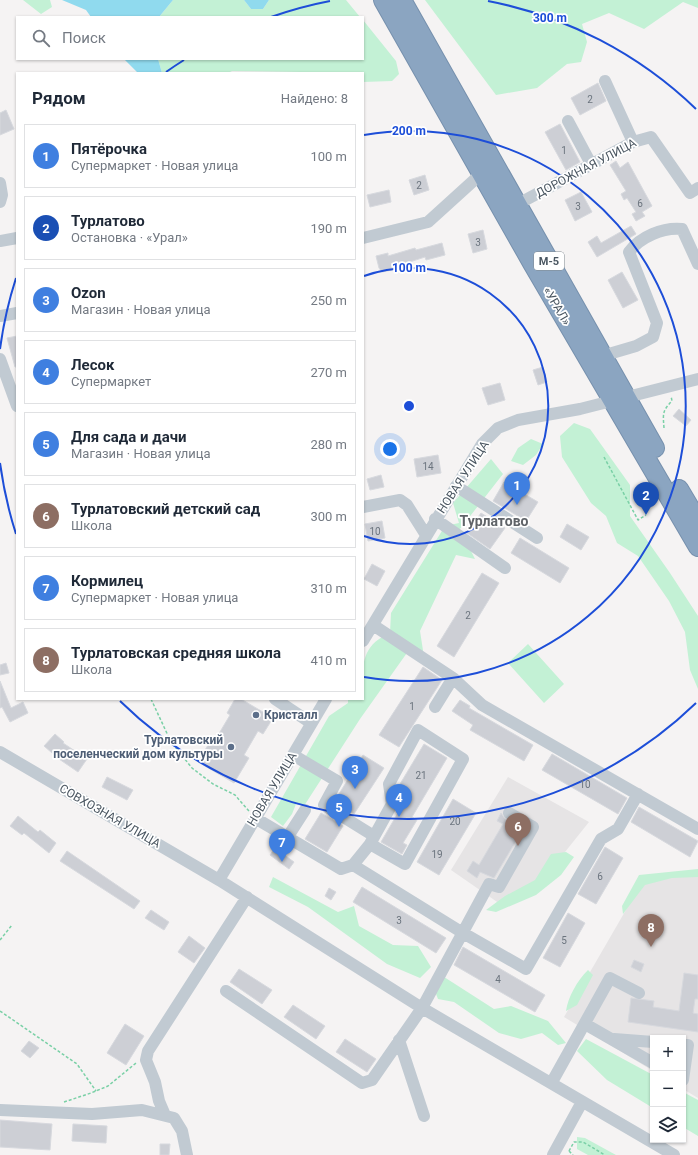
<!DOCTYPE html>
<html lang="ru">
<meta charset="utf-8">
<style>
:root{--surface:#fff;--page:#f6f6f7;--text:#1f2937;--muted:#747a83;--line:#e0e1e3;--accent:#d93025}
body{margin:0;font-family:Roboto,sans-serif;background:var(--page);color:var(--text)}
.controls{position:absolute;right:12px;bottom:12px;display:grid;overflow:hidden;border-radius:0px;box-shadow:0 1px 3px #0004}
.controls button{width:36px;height:36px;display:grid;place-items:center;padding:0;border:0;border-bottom:1px solid var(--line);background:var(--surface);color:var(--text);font:20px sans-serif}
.you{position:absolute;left:390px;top:449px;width:14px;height:14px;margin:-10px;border:3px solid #fff;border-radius:50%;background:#1a73e8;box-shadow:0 0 0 6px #1a73e833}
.badge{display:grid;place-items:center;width:26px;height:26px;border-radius:50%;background:var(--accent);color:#fff;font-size:13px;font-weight:700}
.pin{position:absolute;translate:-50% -33px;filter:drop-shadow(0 1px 2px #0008)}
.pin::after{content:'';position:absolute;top:21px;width:14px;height:12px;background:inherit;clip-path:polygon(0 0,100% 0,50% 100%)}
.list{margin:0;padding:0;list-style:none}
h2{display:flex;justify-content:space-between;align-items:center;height:52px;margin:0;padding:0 16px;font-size:17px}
h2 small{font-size:13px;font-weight:400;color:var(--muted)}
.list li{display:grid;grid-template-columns:26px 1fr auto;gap:12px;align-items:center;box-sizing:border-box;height:64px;margin:0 8px 8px;padding:0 8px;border:1px solid var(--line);border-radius:0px}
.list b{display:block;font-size:15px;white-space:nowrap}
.list p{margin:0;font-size:13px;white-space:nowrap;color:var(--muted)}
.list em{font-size:13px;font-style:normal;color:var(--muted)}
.icon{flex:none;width:22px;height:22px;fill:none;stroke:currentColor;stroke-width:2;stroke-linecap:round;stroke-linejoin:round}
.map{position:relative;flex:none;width:698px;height:1155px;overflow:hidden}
.search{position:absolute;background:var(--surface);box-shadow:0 1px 3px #0004;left:16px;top:16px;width:348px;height:44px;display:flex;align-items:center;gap:10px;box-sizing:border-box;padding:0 14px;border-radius:0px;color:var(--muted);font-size:15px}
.panel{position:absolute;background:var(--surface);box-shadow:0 1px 3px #0004;left:16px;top:72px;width:348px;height:628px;border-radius:0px}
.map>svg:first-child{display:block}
.education{fill:#e6e4e5}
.green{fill:#c3f1d5}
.water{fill:#90daee}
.building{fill:#cdcfd5;stroke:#d7d9de}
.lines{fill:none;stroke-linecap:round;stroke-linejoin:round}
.highway-casing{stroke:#7690ad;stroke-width:20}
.path{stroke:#7ad0a6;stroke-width:1.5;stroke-dasharray:3 2;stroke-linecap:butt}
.minor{stroke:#c1cad2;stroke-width:12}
.highway{stroke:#8ba5c1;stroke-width:18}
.ring{fill:none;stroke:#1d4ed8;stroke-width:2}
.service-dot{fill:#5c6f8a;stroke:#fff;stroke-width:1.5}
.labels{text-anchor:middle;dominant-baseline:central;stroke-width:3.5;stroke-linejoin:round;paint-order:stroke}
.number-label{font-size:10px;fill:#6b747e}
.shield{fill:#fff;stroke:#808990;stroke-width:1}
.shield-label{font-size:11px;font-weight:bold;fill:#4a5661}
.street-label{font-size:12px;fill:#4a5661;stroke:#fff}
.service-label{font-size:12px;font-weight:bold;fill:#4e5e75;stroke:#fff;text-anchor:start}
.quarter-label{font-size:14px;font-weight:bold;fill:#5f6368;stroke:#fff}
.centre{fill:#1d4ed8;stroke:#fff;stroke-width:2}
.ring-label{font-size:12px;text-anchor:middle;font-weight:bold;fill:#1d4ed8;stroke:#fff;stroke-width:3.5;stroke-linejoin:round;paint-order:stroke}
</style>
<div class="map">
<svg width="698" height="1155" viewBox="0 0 698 1155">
<rect width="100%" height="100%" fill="#f5f3f3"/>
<path class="education" d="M508 777 589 822 537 887 503 906 451 870Z
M698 873V1098L683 1089V1038H653V1071L564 1017 645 877Z"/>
<path class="green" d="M23 0H50L52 7 41 14Z
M173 0H244L251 9H263L269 0H346L360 17H159Z
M425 0H698V8L683 2 644 29 609 13 582 24 587 42 581 62 567 64 537 88 496 95Z
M363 20 396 61 399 74 392 81 363 82V73L232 71 228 73H162L158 59H363Z
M574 423 590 429 630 485V516L670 573 698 616V689L690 670 685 632 669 601 638 556 617 543 606 516 591 503 562 457 560 436Z
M531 439 543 444 536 455 523 465 511 461 518 448Z
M491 459 503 474 460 529 475 559 456 555 420 631 424 657 409 650 360 719 304 806 296 804 292 814 283 826 271 817 329 716 348 703V699H363C363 669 358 647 390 633L391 613 445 526 459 523 453 503Z
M528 644 564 684 544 703 508 663Z
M566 852 574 857 561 875 536 895 496 912 486 910 505 896 535 880 551 854Z
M698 869V877L672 878 645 885 623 914 622 906 639 875Z
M273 877 338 912 354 906 359 926 393 945 418 946 431 967 420 978 387 964 308 907 269 887Z
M588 970 593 975 577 1005 566 1011C568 997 577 981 588 970Z
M441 975 494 1009 511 1006 548 1021 566 1043 558 1045 542 1033 521 1039 499 1033 454 1002 438 999 433 986Z
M586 1039 653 1075V1108L607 1080 577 1051Z
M683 1092 698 1100V1136L683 1127Z
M577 1137 585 1138 616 1155H588L577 1149Z"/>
<path class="water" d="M62 0H173L159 17H91L86 10Z
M244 0H269L263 9H251Z
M124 59H158L162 73H138Z"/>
<path class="building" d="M598 83 606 101 580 115 571 98Z
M6 110 14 129 0 135V113Z
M560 124 580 162 566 170 545 132Z
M616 161 620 168 628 162 652 206 642 212 645 216 636 221 632 214 636 212 627 198 624 200 621 194 626 191 610 165Z
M425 175 429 190 414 195 409 180Z
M389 190 391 202 370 207 367 195Z
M581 192 592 212 575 221 565 200Z
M631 226 636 234 597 257 588 242 597 236 601 243Z
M483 230 487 249 473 253 468 234Z
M442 243 445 255 426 260 425 257 391 268 392 270 382 272 379 268 376 256 388 253V256L415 248 416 250Z
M622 272 638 300 623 308 608 280Z
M17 336V367H15L7 338Z
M543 367 547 382 538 385 533 370Z
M500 383 505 400 488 405 482 388Z
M679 409 691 420 686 426 673 416Z
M438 455 441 473 417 477 414 459Z
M381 475 384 487 370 490 367 479Z
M504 482 538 502 526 521 493 501Z
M481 513 505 528 490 549 467 533Z
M382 521 385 538 368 541 365 524Z
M567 524 589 537 581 550 560 537Z
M520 538 569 568 560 583 511 553Z
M372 564 385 571 377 586 364 579Z
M482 573 499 583 454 657 437 646Z
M6 663 9 673 0 675V665Z
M423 667 442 680 399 747 379 735Z
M0 681 11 708 23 702 28 713 10 722 2 707 0 708Z
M235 699H241L273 718 263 734 258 731 244 755 249 758 234 783 198 762 211 740 214 742 230 715 227 713Z
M460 700 470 706 469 708 533 745 524 761 470 730 473 725 452 711Z
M55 734 64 742 63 743 87 759 78 772 59 759 44 746Z
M424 744 447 758 412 817 417 820 403 843 407 845 402 854 381 842 406 799 398 794 397 789Z
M552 754 627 798 618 814 542 770Z
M363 755 384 768 354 814 334 802Z
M107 777 133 790 127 800 102 787Z
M453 799 476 813 439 875 417 862Z
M639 807 698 841 690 857 631 822Z
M321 813 343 826 327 852 305 839Z
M501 813 505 819 522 831 494 878 480 872 477 878 467 871 473 861 479 865 503 824 497 821Z
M18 816 38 832 40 830 56 843 49 853 24 833 22 835 10 826Z
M605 847 623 858 596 904 578 894Z
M275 848 294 862 289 869 270 855Z
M67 851 140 901 134 909 60 861Z
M362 887 446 938 436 953 353 902Z
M329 888 336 892 331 900 325 896Z
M151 910 169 922 164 930 145 918Z
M568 913 585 923 560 967 543 958Z
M189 936 205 948 194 963 178 952Z
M463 947 545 995 535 1012 454 965Z
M634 960 644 964 641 972 631 967Z
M239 969 272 990 262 1004 230 982Z
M684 973 698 975V999H695L693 1013 698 1014V1032L628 1022 631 998 654 1001 653 1007 679 1011Z
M293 1005 325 1026 316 1039 284 1017Z
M125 1024 144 1036 126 1065 107 1053Z
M345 1039 376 1059 367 1072 336 1052Z
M29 1041 39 1048 30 1058 21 1051Z
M0 1120 52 1124 50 1150 0 1147Z
M73 1124 107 1126 106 1143 72 1141Z
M160 1144H170L169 1155H160Z"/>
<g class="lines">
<defs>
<path id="highway" d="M383 0 532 263 698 547
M402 0 655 448
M679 489 698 521"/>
</defs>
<use href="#highway" class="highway-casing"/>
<path class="path" d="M664 428C663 414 662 411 672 401L671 396
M604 457 638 520 646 515
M151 699 171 742 192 768 213 784 235 795 249 811
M0 940 12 925
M0 1011 77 1064 96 1091
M64 1102 91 1093 108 1086 136 1063
M569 1151 574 1142H583L605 1155
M569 1151 573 1155"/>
<path class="minor" d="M605 81 633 142
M568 121 591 164
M0 183 2 195 0 202
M518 204 633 142 651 137 690 193 698 188
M363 238 428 222 482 173
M0 241 17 238
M0 316 17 313
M602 356 636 346 653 337 657 323 629 252C640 237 663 227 682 229L698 264
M0 359 17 406
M456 486 537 538
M363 507 400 500 407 505 426 535
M435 519 505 568
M373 625 453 678 482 705 698 829
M363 641 482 444 498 428 518 420 580 409 698 379
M275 699 311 723
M435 707 453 678
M0 752 219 880 422 1008 674 1155
M293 755 337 781 324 805 374 836
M255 818 341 869 353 865 463 933 526 969 601 839 618 829 638 794
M287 838 305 810
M353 865 370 844 392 804 389 784 418 730 463 759 405 864 370 844
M219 880 326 699
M226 991 362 1083 372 1080 422 1008 489 884 499 887 533 827 509 813
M585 1024 653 1063
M614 1039 653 1042
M399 1040 424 1116
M683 1045H688L683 1080
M552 1082 610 978 639 993
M0 1110 92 1114 142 1110 174 1118 182 1131 187 1155
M165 1115 159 1101 155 1082 146 1060 148 1051 247 897
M553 1155 582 1102"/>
<use href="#highway" class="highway"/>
</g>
<g class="ring">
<path d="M364 276A138 138 0 1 1 364 536"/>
<path d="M364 135A275 275 0 1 1 364 677"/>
<path d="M696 703A413 413 0 0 1 120 701M16 534A413 413 0 0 1 0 463M0 349A413 413 0 0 1 16 278M166 72A413 413 0 0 1 184 60M271 17A413 413 0 0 1 330 1M488 1A413 413 0 0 1 696 109"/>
</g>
<g class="service-dot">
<circle cx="256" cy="715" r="4"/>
<circle cx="231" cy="747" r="4"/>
</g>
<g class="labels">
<g class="number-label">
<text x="590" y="99">2</text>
<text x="564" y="150">1</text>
<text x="419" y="185">2</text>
<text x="640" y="203">6</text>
<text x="578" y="206">3</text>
<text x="478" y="242">3</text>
<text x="428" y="466">14</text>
<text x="375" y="531">10</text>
<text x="468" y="615">2</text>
<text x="412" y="706">1</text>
<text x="421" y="775">21</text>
<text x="585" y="784">10</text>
<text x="455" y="821">20</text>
<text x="437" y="854">19</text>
<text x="600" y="876">6</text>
<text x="399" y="920">3</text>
<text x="564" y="940">5</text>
<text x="498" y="979">4</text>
</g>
<rect class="shield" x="534" y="252" width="30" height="18" rx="3"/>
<g class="shield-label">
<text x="549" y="261">М-5</text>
</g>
<g class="street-label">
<text transform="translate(586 168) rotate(-28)">ДОРОЖНАЯ УЛИЦА</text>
<text transform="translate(557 306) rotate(60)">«УРАЛ»</text>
<text transform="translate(463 477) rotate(-57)">НОВАЯ УЛИЦА</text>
<text transform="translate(272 789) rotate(-59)">НОВАЯ УЛИЦА</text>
<text transform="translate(110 816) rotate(30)">СОВХОЗНАЯ УЛИЦА</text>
</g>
<g class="service-label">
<text x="264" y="715">Кристалл</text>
<text x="223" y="740" text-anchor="end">Турлатовский<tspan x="223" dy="14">поселенческий дом культуры</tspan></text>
</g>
<g class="quarter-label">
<text x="494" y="521">Турлатово</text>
</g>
</g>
<circle cx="409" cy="406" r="6" class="centre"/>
<g class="ring-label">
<text x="550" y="22">300 m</text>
<text x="409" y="135">200 m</text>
<text x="409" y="272">100 m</text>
</g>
</svg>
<div class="controls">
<button>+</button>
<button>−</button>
<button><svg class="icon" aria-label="layers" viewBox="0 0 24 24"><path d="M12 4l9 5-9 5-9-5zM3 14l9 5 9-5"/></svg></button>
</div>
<div class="you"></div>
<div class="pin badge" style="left:517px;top:505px;background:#3f7fe0">1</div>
<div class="pin badge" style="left:646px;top:515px;background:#1a4fb4">2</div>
<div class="pin badge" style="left:355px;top:789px;background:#3f7fe0">3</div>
<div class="pin badge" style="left:399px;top:817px;background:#3f7fe0">4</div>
<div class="pin badge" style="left:339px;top:827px;background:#3f7fe0">5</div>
<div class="pin badge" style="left:518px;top:846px;background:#8d6e63">6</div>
<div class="pin badge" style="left:282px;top:862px;background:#3f7fe0">7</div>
<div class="pin badge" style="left:651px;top:947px;background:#8d6e63">8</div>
<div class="search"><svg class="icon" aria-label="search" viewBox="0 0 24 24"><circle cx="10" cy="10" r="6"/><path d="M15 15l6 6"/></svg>Поиск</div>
<section class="panel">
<h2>Рядом<small>Найдено: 8</small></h2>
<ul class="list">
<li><span class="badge" style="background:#3f7fe0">1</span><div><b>Пятёрочка</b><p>Супермаркет · Новая улица</p></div><em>100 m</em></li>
<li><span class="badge" style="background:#1a4fb4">2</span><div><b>Турлатово</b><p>Остановка · «Урал»</p></div><em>190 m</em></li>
<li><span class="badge" style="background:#3f7fe0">3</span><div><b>Ozon</b><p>Магазин · Новая улица</p></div><em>250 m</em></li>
<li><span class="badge" style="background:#3f7fe0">4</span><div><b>Лесок</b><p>Супермаркет</p></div><em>270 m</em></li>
<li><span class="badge" style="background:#3f7fe0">5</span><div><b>Для сада и дачи</b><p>Магазин · Новая улица</p></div><em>280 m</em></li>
<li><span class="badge" style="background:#8d6e63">6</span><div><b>Турлатовский детский сад</b><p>Школа</p></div><em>300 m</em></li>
<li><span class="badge" style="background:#3f7fe0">7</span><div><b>Кормилец</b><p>Супермаркет · Новая улица</p></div><em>310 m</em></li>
<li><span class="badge" style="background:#8d6e63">8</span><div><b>Турлатовская средняя школа</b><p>Школа</p></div><em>410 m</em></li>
</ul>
</section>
</div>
